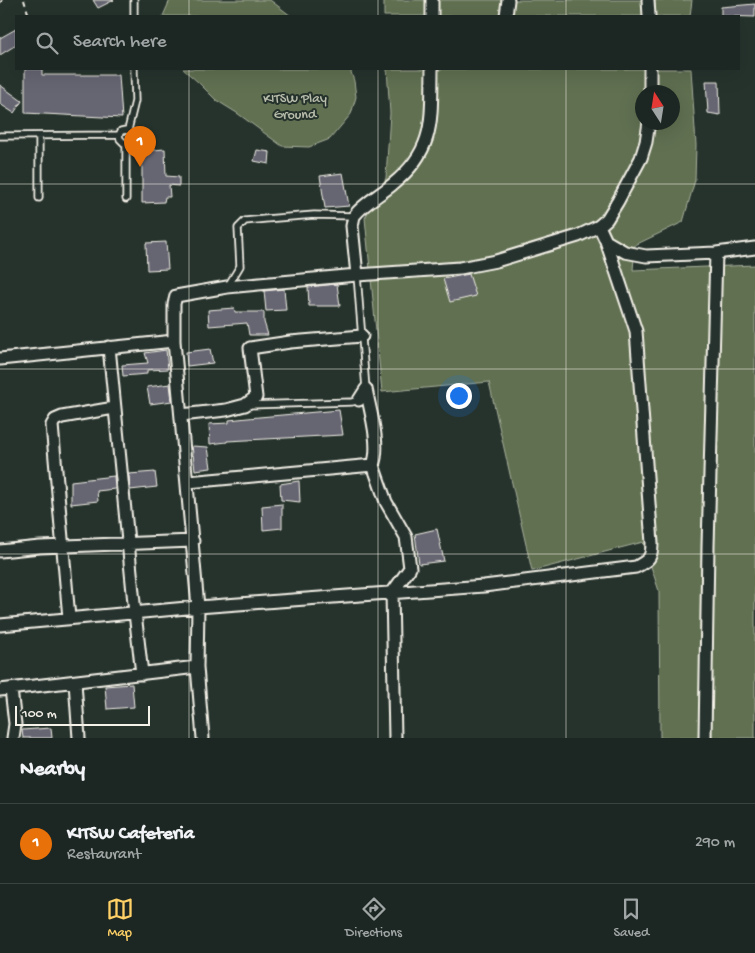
<!DOCTYPE html>
<style>
:root{--surface:#1c2622;--page:#29322f;--text:#f1f3f6;--muted:#a0a5a5;--line:#3a4340;--accent:#ffd166}
body{margin:0;font-family:"Gochi Hand",sans-serif;background:var(--page);color:var(--text)}
.compass{position:absolute;left:635px;top:85px;width:45px;height:45px;border-radius:50%;background:var(--surface);box-shadow:0 5px 20px #0002;rotate:348deg}
.scale{position:absolute;left:15px;bottom:12px;width:135px;box-sizing:border-box;padding-left:5px;border:2px solid #f4f1e8;border-top:0;font-size:14px;line-height:18px;white-space:nowrap;color:#f4f1e8;-webkit-text-stroke:4px #26332d;paint-order:stroke}
.you{position:absolute;left:458px;top:395px;width:18px;height:18px;margin:-12px;border:4px solid #fff;border-radius:50%;background:#1a73e8;box-shadow:0 0 0 8px #1a73e833}
.badge{display:grid;place-items:center;width:32px;height:32px;border-radius:50%;background:var(--accent);color:#fff;font-size:16px;font-weight:700}
.pin{position:absolute;translate:-50% -41px;filter:drop-shadow(0 1px 2px #0008)}
.pin::after{content:'';position:absolute;top:26px;width:18px;height:15px;background:inherit;clip-path:polygon(0 0,100% 0,50% 100%)}
.list{margin:0;padding:0;list-style:none}
h2{display:flex;justify-content:space-between;align-items:center;height:65px;margin:0;padding:0 20px;font-size:21px}
h2 small{font-size:16px;font-weight:400;color:var(--muted)}
.list li{display:grid;grid-template-columns:32px 1fr auto;gap:15px;align-items:center;box-sizing:border-box;height:80px;padding:0 20px;border-top:1px solid var(--line)}
.list b{display:block;font-size:19px;white-space:nowrap}
.list p{margin:0;font-size:16px;white-space:nowrap;color:var(--muted)}
.list em{font-size:16px;font-style:normal;color:var(--muted)}
.icon{flex:none;width:28px;height:28px;fill:none;stroke:currentColor;stroke-width:2;stroke-linecap:round;stroke-linejoin:round}
.map{position:relative;flex:none;width:755px;height:738px;overflow:hidden}
.search{position:absolute;background:var(--surface);box-shadow:0 5px 20px #0002;left:15px;right:15px;top:15px;height:55px;display:flex;align-items:center;gap:12px;box-sizing:border-box;padding:0 18px;border-radius:0px;color:var(--muted);font-size:19px}
.sheet{height:145px;background:var(--surface)}
nav{display:flex;justify-content:space-around;align-items:center;box-sizing:border-box;height:70px;border-top:1px solid var(--line);background:var(--surface);font-size:14px;color:var(--muted)}
nav a{display:grid;justify-items:center;gap:2px}
nav .on{color:var(--accent)}
.map>svg:first-child{display:block}
.green{fill:#617051;stroke:#aab09c;fill-rule:evenodd}
.building{fill:#666673;stroke:#f4f1e8}
.lines{fill:none;stroke-linecap:round;stroke-linejoin:round}
.lane-casing{stroke:#f4f1e8;stroke-width:9}
.street-casing{stroke:#f4f1e8;stroke-width:15}
.path{stroke:#f4f1e8;stroke-width:2;stroke-dasharray:5 4;stroke-linecap:butt}
.lane{stroke:#26332d;stroke-width:5.5}
.street{stroke:#26332d;stroke-width:11}
.grid{fill:none;stroke:#f4f1e8;stroke-width:1;stroke-opacity:0.55}
.labels{text-anchor:middle;dominant-baseline:central;stroke-width:4;stroke-linejoin:round;paint-order:stroke}
.park-label{font-size:14px;fill:#b9bdac;stroke:#26332d}
</style>
<div class="map">
<svg width="755" height="738" viewBox="0 0 755 738">
<rect width="100%" height="100%" fill="#26332d"/>
<filter id="ink" filterUnits="userSpaceOnUse"><feTurbulence type="fractalNoise" baseFrequency=".02" numOctaves="2"/><feDisplacementMap in="SourceGraphic" scale="10" xChannelSelector="R" yChannelSelector="G"/><feConvolveMatrix kernelMatrix="1 2 1 2 8 2 1 2 1" color-interpolation-filters="sRGB"/></filter>
<g filter="url(#ink)">
<path class="green" d="M170 0H270L291 16H163Z
M384 0H692L690 16H384Z
M183 69H350L354 81 356 97 351 114 330 139 309 147 282 146 237 113 216 100 198 82Z
M387 69H691L696 145 695 180 683 222 635 245 633 270 755 265V738H660L659 591 643 542 532 571 489 382 382 392 365 218 386 178 390 113ZM642 92H672V122H642Z"/>
<path class="building" d="M93 0H114L98 8Z
M755 4V17L721 16V7Z
M16 29V45L0 55V38Z
M25 69H42V75H119L122 118 25 113Z
M706 81H719L720 115 708 113Z
M0 85 22 101 14 113 0 104Z
M165 149 166 176 179 177V186L169 185 170 197H165L164 202 142 203V151Z
M257 150 270 152 269 164 254 161Z
M343 173 349 206 325 208 320 176Z
M166 242 168 269 147 270 146 243Z
M469 274 476 296 450 302 443 279Z
M337 284 340 306H309L308 287Z
M284 289 286 310 266 311 264 291Z
M234 308 235 312H264V322L268 335H249L247 323 209 326 208 310Z
M210 349 213 363 187 366 186 352Z
M166 350 168 369 147 370V374L123 376 122 365 148 363 145 353Z
M170 384 172 401 150 404 147 387Z
M339 410 343 435 227 441V442L210 444 209 424 229 423V420L248 418Z
M192 446 208 447 211 468 195 470Z
M155 472 157 487 130 490 129 474Z
M114 476 115 489 97 491 98 501 71 504V481Z
M299 481 300 502 281 500 280 484Z
M282 504V528L263 530 262 506Z
M437 529 444 561 419 564 415 534Z
M132 684 134 707 107 709 105 686Z
M51 728 52 738H23L22 730Z"/>
<g class="lines">
<defs>
<path id="lane" d="M134 0V16
M128 130 135 101 134 69
M0 136 119 135 121 131 126 130 131 132 132 138 129 142 124 143 120 139 119 135
M126 143V199
M39 198V136
M357 275 366 389
M228 286 240 266 238 228 245 221 265 219 314 215 354 216
M247 405 352 402 360 400"/>
<path id="street" d="M432 0V16
M648 0 649 16
M506 16 508 0
M650 69V92
M606 241 625 252 646 256 716 253 755 248
M357 275 352 226 354 216C364 203 380 195 393 184 436 149 431 119 432 69
M109 347 135 613 142 674
M0 359 174 341
M181 415 226 410 245 405 256 397 250 348 290 342 362 336
M373 465 386 502 406 537 410 568 392 593 395 738
M188 482 373 465C381 446 370 410 366 389L359 400
M0 551 40 547 193 541
M69 618 52 425 55 420 62 417 114 408
M0 625 198 607 484 586 636 567C649 560 652 558 652 543L636 331 606 241 599 226
M197 667 198 607 174 341V304L176 296 227 287 357 275 460 268 496 261 578 236 599 226 607 219 618 201 641 158 646 142 649 122
M75 682 79 738
M11 689 15 724 13 738
M0 690 197 667 203 738
M705 738 708 546 716 253"/>
</defs>
<use href="#lane" class="lane-casing"/>
<use href="#street" class="street-casing"/>
<path class="path" d="M24 0 29 16
M0 3 2 0"/>
<use href="#lane" class="lane"/>
<use href="#street" class="street"/>
</g>
</g>
<path class="grid" d="M189 0V16M378 0V16M566 0V16M189 69V738M378 69V738M566 69V738M0 184H755M0 369H755M0 554H755"/>
<g class="labels">
<g class="park-label">
<text x="295" y="99">KITSW Play<tspan x="295" dy="16">Ground</tspan></text>
</g>
</g>
</svg>
<svg class="compass" viewBox="-18 -18 36 36"><path d="M0-13l5 13h-10z" fill="#e53935"/><path d="M0 13l5-13h-10z" fill="#a0a5a5"/></svg>
<div class="scale">100 m</div>
<div class="you"></div>
<div class="pin badge" style="left:140px;top:167px;background:#e8710a">1</div>
<div class="search"><svg class="icon" aria-label="search" viewBox="0 0 24 24"><circle cx="10" cy="10" r="6"/><path d="M15 15l6 6"/></svg>Search here</div>
</div>
<section class="sheet">
<h2>Nearby<small></small></h2>
<ul class="list">
<li><span class="badge" style="background:#e8710a">1</span><div><b>KITSW Cafeteria</b><p>Restaurant</p></div><em>290 m</em></li>
</ul>
</section>
<nav>
<a class="on"><svg class="icon" aria-label="map" viewBox="0 0 24 24"><path d="M3 6l6-2 6 2 6-2v14l-6 2-6-2-6 2zM9 4v14M15 6v14"/></svg>Map</a>
<a><svg class="icon" aria-label="directions" viewBox="0 0 24 24"><path d="M12 3l9 9-9 9-9-9zM9 14v-3h6M13 9l2 2-2 2"/></svg>Directions</a>
<a><svg class="icon" aria-label="saved" viewBox="0 0 24 24"><path d="M7 4h10v16l-5-4-5 4z"/></svg>Saved</a>
</nav>
